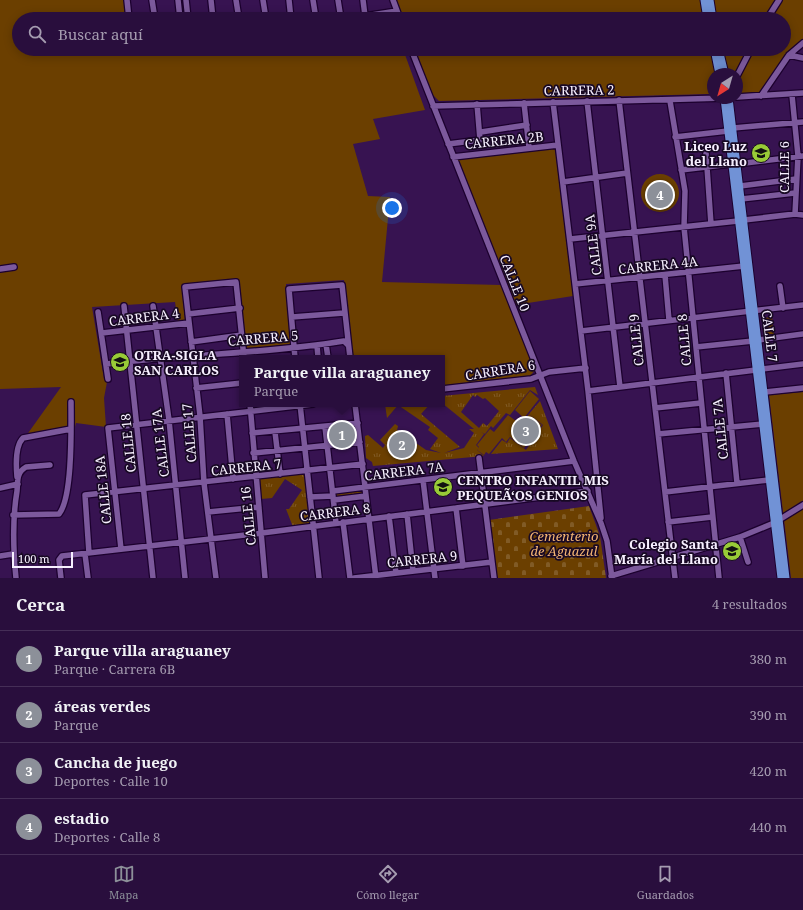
<!DOCTYPE html>
<html lang="es">
<meta charset="utf-8">
<style>
:root{--surface:#290e3d;--page:#311744;--text:#f1f3f6;--muted:#a59cb0;--line:#452e57;--accent:#8c9099}
body{margin:0;font-family:"Noto Serif",serif;background:var(--page);color:var(--text)}
.compass{position:absolute;left:707px;top:68px;width:36px;height:36px;border-radius:50%;background:var(--surface);box-shadow:0 2px 10px #0003;rotate:217deg}
.scale{position:absolute;left:12px;bottom:10px;width:61px;box-sizing:border-box;padding-left:4px;border:2px solid #f7f0ff;border-top:0;font-size:11px;line-height:14px;white-space:nowrap;color:#f7f0ff;-webkit-text-stroke:3px #180924;paint-order:stroke}
.you{position:absolute;left:392px;top:208px;width:14px;height:14px;margin:-10px;border:3px solid #fff;border-radius:50%;background:#1a73e8;box-shadow:0 0 0 6px #1a73e833}
.badge{display:grid;place-items:center;width:26px;height:26px;border-radius:50%;background:var(--accent);color:#fff;font-size:13px;font-weight:700}
.pin{position:absolute;translate:-50% -50%;border:2px solid #fff;box-shadow:0 1px 4px #0006}
.popup{position:absolute;left:239px;top:355px;width:206px;height:52px;box-sizing:border-box;display:grid;place-content:center;border-radius:0px;background:var(--surface);filter:drop-shadow(0 1px 3px #0005);font-size:13px;white-space:nowrap;color:var(--muted)}
.popup b{font-size:15px;color:var(--text)}
.popup::after{content:'';position:absolute;left:50%;top:100%;margin-left:-8px;border:8px solid transparent;border-top-color:var(--surface)}
.list{margin:0;padding:0;list-style:none}
h2{display:flex;justify-content:space-between;align-items:center;height:52px;margin:0;padding:0 16px;font-size:17px}
h2 small{font-size:13px;font-weight:400;color:var(--muted)}
.list li{display:grid;grid-template-columns:26px 1fr auto;gap:12px;align-items:center;box-sizing:border-box;height:56px;padding:0 16px;border-top:1px solid var(--line)}
.list b{display:block;font-size:15px;white-space:nowrap}
.list p{margin:0;font-size:13px;white-space:nowrap;color:var(--muted)}
.list em{font-size:13px;font-style:normal;color:var(--muted)}
.icon{flex:none;width:22px;height:22px;fill:none;stroke:currentColor;stroke-width:2;stroke-linecap:round;stroke-linejoin:round}
.map{position:relative;flex:none;width:803px;height:578px;overflow:hidden}
.search{position:absolute;background:var(--surface);box-shadow:0 2px 10px #0003;left:12px;right:12px;top:12px;height:44px;display:flex;align-items:center;gap:10px;box-sizing:border-box;padding:0 14px;border-radius:22px;color:var(--muted);font-size:15px}
.sheet{height:276px;background:var(--surface)}
nav{display:flex;justify-content:space-around;align-items:center;box-sizing:border-box;height:56px;border-top:1px solid var(--line);background:var(--surface);font-size:11px;color:var(--muted)}
nav a{display:grid;justify-items:center;gap:2px}
nav .on{color:var(--accent)}
.map>svg:first-child{display:block}
.green{fill:#6b3f00}
.cemetery{fill:url(#cemetery-stones)}
.park{fill:url(#park-tufts);fill-rule:evenodd}
.lines{fill:none;stroke-linecap:round;stroke-linejoin:round}
.minor-casing{stroke:#1c012e;stroke-width:8}
.major-casing{stroke:#1c012e;stroke-width:9}
.minor{stroke:#7c599c;stroke-width:5.5}
.major{stroke:#7192d6;stroke-width:7}
.labels{text-anchor:middle;dominant-baseline:central;stroke-width:3.5;stroke-linejoin:round;paint-order:stroke}
.street-label{font-size:13px;fill:#f7f0ff;stroke:#180924}
.poi-label{font-size:13px;font-weight:bold;fill:#f7f0ff;stroke:#180924;text-anchor:end}
.park-label{font-size:13px;font-style:italic;fill:#f4b573;stroke:#180924}
</style>
<div class="map">
<svg width="803" height="578" viewBox="0 0 803 578">
<defs>
<pattern id="cemetery-stones" width="16" height="16" patternUnits="userSpaceOnUse"><rect width="16" height="16" fill="#6b3f00"/><path d="M2 7V4a2 2 0 0 1 4 0v3zM10 15v-3a2 2 0 0 1 4 0v3z" fill="#815b26"/></pattern>
<pattern id="park-tufts" width="24" height="20" patternUnits="userSpaceOnUse"><rect width="24" height="20" fill="#6b3f00"/><path d="M3 7l-1-3M5 7V3M7 7l1-3M15 17l-1-3M17 17v-4M19 17l1-3" fill="none" stroke="#815b26"/></pattern>
</defs>
<rect width="100%" height="100%" fill="#371351"/>
<path class="green" d="M0 0H124L126 19H19V49H130L131 51 143 49H403L425 110 373 119 380 139 353 144 368 196 390 197 382 282 501 285 535 370 530 376 442 387V358H352L344 280 286 284 291 345 246 349 239 279 182 285 185 322 178 323 175 302 92 307 104 379 107 382 104 398 106 427 76 423 75 427 26 436 61 387 0 389Z
M396 0H803V40L760 94 737 95V74H713V93L710 94 439 101 433 95 414 49H784V19H403Z
M391 14 393 19H360Z
M555 148 573 296 515 305 456 158Z
M641 193a19 19 0 1 1 38 0a19 19 0 1 1-38 0Z
M772 317 774 334 765 335 763 318Z
M530 391 539 399 524 418 515 410Z
M803 392V578H791L769 395Z
M529 414 542 425 524 448 510 437 506 442 502 438 489 454 486 452 484 455 477 450 479 447 477 445 490 429 494 432 508 415 520 424Z"/>
<path class="cemetery" d="M589 506 600 536 606 578H497L489 520Z"/>
<path class="park" d="M535 387 538 395 530 390 510 415 506 413 493 428 491 426 485 434 481 432 484 434 476 445 479 448 477 450 484 456 373 466 372 462 366 458 365 436 368 435 383 448 385 445 380 440 395 424 398 426 397 430 414 444 416 443 426 450 441 453 430 449 438 438 428 430 430 427 398 405 387 418 385 404H430L421 414 460 447 444 453 464 448 474 433 469 429H474L442 403V396ZM473 395 475 397 477 395 483 399 485 398 499 411 487 426 483 423 479 428 461 412Z
M540 401 558 449 491 454 502 440 507 443 510 438 526 450 543 425 529 414Z
M357 425 358 442 329 445 327 428Z
M305 473 311 525 293 527 286 509H289L302 490 285 479 272 498 261 499 259 479Z
M365 489 366 496 334 499 333 492Z"/>
<g class="lines">
<defs>
<path id="minor" d="M127 0 129 19
M152 0 155 19
M178 0 180 19
M186 0 188 19
M211 0 213 19
M236 0 239 19
M263 0 266 19
M289 0 291 19
M313 0 316 19
M338 0 341 19
M363 0 365 16 397 11
M393 0 400 19
M347 19 365 16
M767 19 779 0
M411 49 574 461 601 523 607 541 612 578
M789 55 803 58
M737 76 751 49
M792 95 798 156 795 214
M761 96 789 55 803 43
M737 97 803 93
M619 100 675 578
M587 101 620 387
M670 101 685 191 684 227 719 578
M553 102 588 391 601 518
M524 103 529 148
M433 106 725 98
M733 128 803 122
M481 132 527 125
M675 137 728 131
M448 144 480 140 477 104
M706 153 711 224
M453 157 558 145
M737 164 803 156
M681 170 731 164
M563 182 627 173
M740 186 796 179
M741 199 795 193
M744 220 795 214 803 215
M570 239 738 221
M0 269 14 267
M665 275 669 320
M575 284 744 266
M780 286 783 308
M124 306 153 578
M153 306 169 420 185 578
M98 312 108 379
M188 314 240 308
M292 317 344 313
M581 331 803 305
M102 333 189 323
M758 340 803 334
M191 342 242 335
M326 344 328 358
M317 345 318 358
M696 347 753 341
M295 358 289 289 342 285 350 358
M106 364C185 354 265 354 344 341L348 345
M762 369 803 364
M726 373 737 483
M196 388 242 383
M442 389 531 379 549 372 586 368
M588 391 756 370
M765 392 803 388
M250 404 265 578
M300 404 319 578
M355 404 376 578
M655 408 701 403
M227 414 233 479
M325 427 336 523
M275 432 280 474
M252 433 358 423
M658 434 763 424
M253 453 360 442
M479 458 494 578
M17 477C16 466 15 446 23 438L71 429
M423 480 435 578
M0 488 18 484
M333 491 574 461
M665 492 769 480
M310 497 333 496
M334 500 366 496
M456 508 463 566
M208 512 259 507
M407 514 413 571
M13 515 59 514C73 497 71 425 71 402
M389 516 396 573
M343 522 350 578
M668 522 712 517
M740 537 748 562
M121 549 108 428 313 404
M89 553 85 495 363 464
M85 554 88 578
M0 556 13 554
M611 576 740 537 774 523 803 505
M16 578C13 548 12 521 17 491 18 481 16 473 26 467L50 465
M61 578 59 560 62 556 262 533 588 491
M216 578 204 483 200 416 185 287 236 282 244 358
M354 578 492 562"/>
<path id="major" d="M704 0 707 19
M710 0 713 19
M714 49 719 74
M719 49 725 74
M724 98 781 578
M729 98 786 578"/>
</defs>
<use href="#minor" class="minor-casing"/>
<use href="#major" class="major-casing"/>
<use href="#minor" class="minor"/>
<use href="#major" class="major"/>
</g>
<defs>
<symbol id="school-disc" viewBox="-11 -11 22 22"><circle r="9.5" fill="#98cb37" stroke="#180924"/><path d="M0-5L7-2L0 1L-7-2ZM-4 1L0 2.5L4 1V4Q0 6-4 4Z" fill="#111"/></symbol>
</defs>
<g fill-rule="evenodd">
<use href="#school-disc" x="750" y="142" width="22" height="22"/>
<use href="#school-disc" x="109" y="351" width="22" height="22"/>
<use href="#school-disc" x="432" y="476" width="22" height="22"/>
<use href="#school-disc" x="721" y="540" width="22" height="22"/>
</g>
<g class="labels">
<g class="street-label">
<text transform="translate(579 90) rotate(-1)">CARRERA 2</text>
<text transform="translate(504 140) rotate(-6)">CARRERA 2B</text>
<text transform="translate(784 167) rotate(-90)">CALLE 6</text>
<text transform="translate(593 245) rotate(-97)">CALLE 9A</text>
<text transform="translate(658 265) rotate(-6)">CARRERA 4A</text>
<text transform="translate(515 283) rotate(68)">CALLE 10</text>
<text transform="translate(144 317) rotate(-7)">CARRERA 4</text>
<text transform="translate(770 336) rotate(83)">CALLE 7</text>
<text transform="translate(263 338) rotate(-5)">CARRERA 5</text>
<text transform="translate(636 340) rotate(-96)">CALLE 9</text>
<text transform="translate(684 340) rotate(-95)">CALLE 8</text>
<text transform="translate(500 370) rotate(-9)">CARRERA 6</text>
<text transform="translate(720 429) rotate(-96)">CALLE 7A</text>
<text transform="translate(189 433) rotate(-95)">CALLE 17</text>
<text transform="translate(128 443) rotate(-96)">CALLE 18</text>
<text transform="translate(160 443) rotate(-97)">CALLE 17A</text>
<text transform="translate(246 467) rotate(-6)">CARRERA 7</text>
<text transform="translate(404 471) rotate(-7)">CARRERA 7A</text>
<text transform="translate(103 490) rotate(-96)">CALLE 18A</text>
<text transform="translate(335 512) rotate(-7)">CARRERA 8</text>
<text transform="translate(248 516) rotate(-96)">CALLE 16</text>
<text transform="translate(422 559) rotate(-6)">CARRERA 9</text>
</g>
<g class="poi-label">
<text x="747" y="146">Liceo Luz<tspan x="747" dy="15">del Llano</tspan></text>
<text x="134" y="355" text-anchor="start">OTRA-SIGLA<tspan x="134" dy="15">SAN CARLOS</tspan></text>
<text x="457" y="480" text-anchor="start">CENTRO INFANTIL MIS<tspan x="457" dy="15">PEQUEÃ‘OS GENIOS</tspan></text>
<text x="718" y="544">Colegio Santa<tspan x="718" dy="15">María del Llano</tspan></text>
</g>
<g class="park-label">
<text x="564" y="536">Cementerio<tspan x="564" dy="15">de Aguazul</tspan></text>
</g>
</g>
</svg>
<svg class="compass" viewBox="-18 -18 36 36"><path d="M0-13l5 13h-10z" fill="#e53935"/><path d="M0 13l5-13h-10z" fill="#a59cb0"/></svg>
<div class="scale">100 m</div>
<div class="you"></div>
<div class="pin badge" style="left:342px;top:435px">1</div>
<div class="popup"><b>Parque villa araguaney</b>Parque</div>
<div class="pin badge" style="left:402px;top:445px">2</div>
<div class="pin badge" style="left:526px;top:431px">3</div>
<div class="pin badge" style="left:660px;top:195px">4</div>
<div class="search"><svg class="icon" aria-label="search" viewBox="0 0 24 24"><circle cx="10" cy="10" r="6"/><path d="M15 15l6 6"/></svg>Buscar aquí</div>
</div>
<section class="sheet">
<h2>Cerca<small>4 resultados</small></h2>
<ul class="list">
<li><span class="badge">1</span><div><b>Parque villa araguaney</b><p>Parque · Carrera 6B</p></div><em>380 m</em></li>
<li><span class="badge">2</span><div><b>áreas verdes</b><p>Parque</p></div><em>390 m</em></li>
<li><span class="badge">3</span><div><b>Cancha de juego</b><p>Deportes · Calle 10</p></div><em>420 m</em></li>
<li><span class="badge">4</span><div><b>estadio</b><p>Deportes · Calle 8</p></div><em>440 m</em></li>
</ul>
</section>
<nav>
<a class="on"><svg class="icon" aria-label="map" viewBox="0 0 24 24"><path d="M3 6l6-2 6 2 6-2v14l-6 2-6-2-6 2zM9 4v14M15 6v14"/></svg>Mapa</a>
<a><svg class="icon" aria-label="directions" viewBox="0 0 24 24"><path d="M12 3l9 9-9 9-9-9zM9 14v-3h6M13 9l2 2-2 2"/></svg>Cómo llegar</a>
<a><svg class="icon" aria-label="saved" viewBox="0 0 24 24"><path d="M7 4h10v16l-5-4-5 4z"/></svg>Guardados</a>
</nav>
